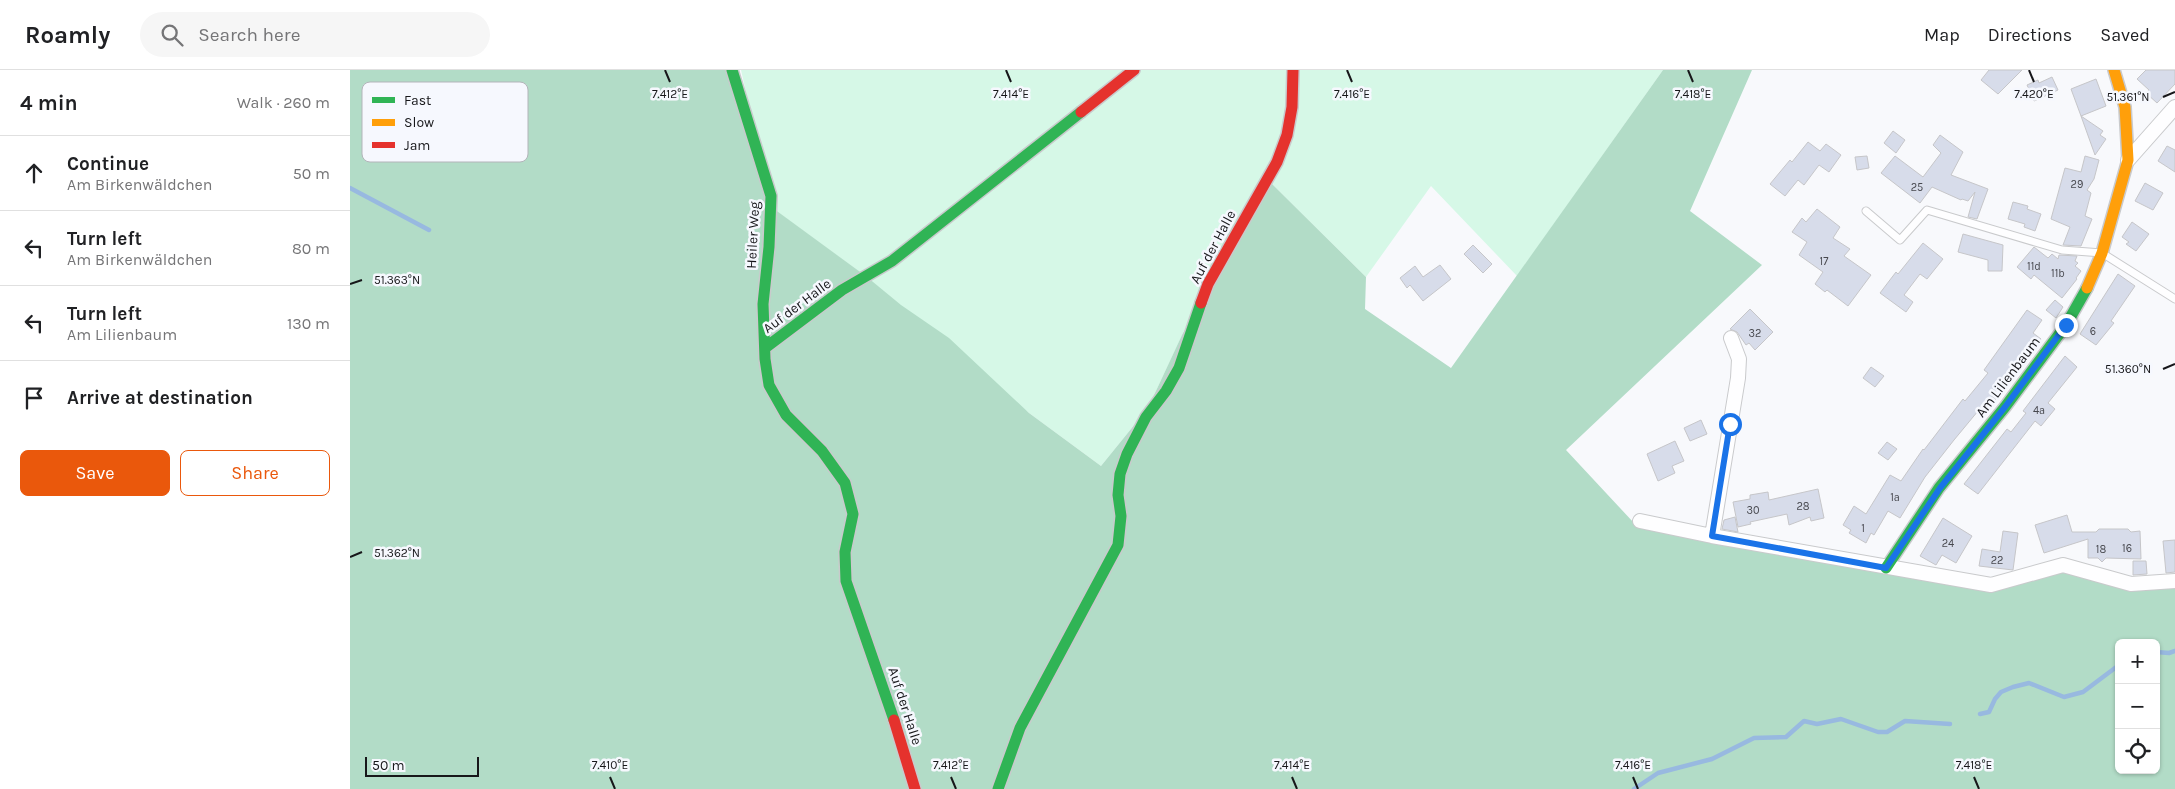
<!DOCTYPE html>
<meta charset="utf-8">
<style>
:root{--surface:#fff;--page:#f6f6f6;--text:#202124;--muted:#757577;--line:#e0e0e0;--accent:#ea580c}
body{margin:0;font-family:Karla,sans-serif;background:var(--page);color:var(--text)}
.controls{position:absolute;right:15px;bottom:15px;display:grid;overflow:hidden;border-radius:8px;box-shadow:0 1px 4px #0004}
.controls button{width:45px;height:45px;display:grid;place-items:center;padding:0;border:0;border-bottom:1px solid var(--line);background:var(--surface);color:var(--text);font:25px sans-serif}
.scale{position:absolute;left:15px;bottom:12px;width:114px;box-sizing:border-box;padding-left:5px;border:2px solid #17171a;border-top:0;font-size:14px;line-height:18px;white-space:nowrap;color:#17171a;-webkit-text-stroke:4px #f6f8fe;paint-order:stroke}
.stop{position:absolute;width:15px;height:15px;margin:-11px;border:4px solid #1a73e8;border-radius:50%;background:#fff}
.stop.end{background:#1a73e8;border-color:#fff;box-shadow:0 1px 5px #0008}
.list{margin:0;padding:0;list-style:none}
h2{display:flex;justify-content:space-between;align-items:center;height:65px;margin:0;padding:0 20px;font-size:21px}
h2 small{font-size:16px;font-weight:400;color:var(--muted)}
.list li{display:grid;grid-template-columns:32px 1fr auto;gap:15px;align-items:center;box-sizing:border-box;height:75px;padding:0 20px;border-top:1px solid var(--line)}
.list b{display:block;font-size:19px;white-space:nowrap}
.list p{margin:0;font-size:16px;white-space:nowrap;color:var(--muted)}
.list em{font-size:16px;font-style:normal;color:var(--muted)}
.actions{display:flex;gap:10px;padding:15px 20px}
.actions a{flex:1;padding:11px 0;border:1px solid var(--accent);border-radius:8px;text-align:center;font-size:18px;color:var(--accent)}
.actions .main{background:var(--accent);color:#fff}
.icon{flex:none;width:28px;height:28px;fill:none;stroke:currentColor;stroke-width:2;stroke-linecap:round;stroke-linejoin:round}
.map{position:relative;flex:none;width:1825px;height:719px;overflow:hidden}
header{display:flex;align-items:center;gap:30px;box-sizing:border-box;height:70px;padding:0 25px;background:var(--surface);border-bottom:1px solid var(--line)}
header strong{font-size:24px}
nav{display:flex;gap:28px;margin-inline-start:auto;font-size:18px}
.search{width:350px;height:45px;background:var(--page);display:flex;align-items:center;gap:12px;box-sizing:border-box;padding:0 18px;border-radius:28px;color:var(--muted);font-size:19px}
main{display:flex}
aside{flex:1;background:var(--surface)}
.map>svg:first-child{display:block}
.green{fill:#d6f8e7}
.forest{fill:#b2dcc7;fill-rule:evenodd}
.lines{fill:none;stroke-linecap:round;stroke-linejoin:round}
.stream{stroke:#98b9e0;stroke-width:4.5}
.building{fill:#d7dcea;stroke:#c6c6c9}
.lane-casing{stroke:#c9cacc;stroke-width:9}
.street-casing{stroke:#c9cacc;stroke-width:16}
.fast-casing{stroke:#c9cacc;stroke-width:14}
.slow-casing{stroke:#c9cacc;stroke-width:14}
.jam-casing{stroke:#c9cacc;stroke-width:14}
.lane{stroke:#fefeff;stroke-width:7}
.street{stroke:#fefeff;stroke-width:14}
.fast{stroke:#30b455;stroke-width:11}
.slow{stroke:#ff9f0a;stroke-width:11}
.jam{stroke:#e5322d;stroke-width:11}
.route{stroke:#1a73e8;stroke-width:6}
.ticks{fill:none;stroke:#17171a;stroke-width:2}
.labels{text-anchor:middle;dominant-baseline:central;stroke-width:5;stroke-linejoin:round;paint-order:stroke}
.number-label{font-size:11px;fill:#47484e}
.street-label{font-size:14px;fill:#17171a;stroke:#f6f8fe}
.key{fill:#f6f8fe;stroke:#b3b4ba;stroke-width:1}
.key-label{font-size:14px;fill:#17171a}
.ticks-label{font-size:12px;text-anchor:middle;fill:#17171a;stroke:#f6f8fe;stroke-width:5;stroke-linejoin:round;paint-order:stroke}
</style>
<header>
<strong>Roamly</strong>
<div class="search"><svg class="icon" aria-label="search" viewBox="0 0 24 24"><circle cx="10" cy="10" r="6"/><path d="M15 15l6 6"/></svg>Search here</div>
<nav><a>Map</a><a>Directions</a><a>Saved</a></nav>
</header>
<main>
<aside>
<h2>4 min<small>Walk · 260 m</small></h2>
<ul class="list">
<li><svg class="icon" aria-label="ahead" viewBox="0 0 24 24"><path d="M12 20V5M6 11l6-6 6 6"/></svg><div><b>Continue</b><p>Am Birkenwäldchen</p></div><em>50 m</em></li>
<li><svg class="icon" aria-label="left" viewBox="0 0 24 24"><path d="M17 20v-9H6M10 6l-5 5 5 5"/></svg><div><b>Turn left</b><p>Am Birkenwäldchen</p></div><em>80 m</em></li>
<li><svg class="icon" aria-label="left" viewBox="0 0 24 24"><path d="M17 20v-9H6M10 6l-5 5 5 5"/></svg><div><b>Turn left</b><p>Am Lilienbaum</p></div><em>130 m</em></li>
<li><svg class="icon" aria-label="arrive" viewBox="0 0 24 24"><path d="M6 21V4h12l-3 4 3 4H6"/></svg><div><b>Arrive at destination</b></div></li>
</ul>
<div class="actions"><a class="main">Save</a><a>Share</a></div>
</aside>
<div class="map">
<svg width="1825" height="719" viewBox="0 0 1825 719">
<rect width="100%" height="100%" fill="#f8f9fc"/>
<path class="green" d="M391 0H775L515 206 422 138Z
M790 0H941L934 65 870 184 798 338 751 396 679 343 520 210Z
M946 0H1313L1167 206 1081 116 1016 207 919 111Z"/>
<path class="forest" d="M0 0H380L420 136 517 207 551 235 599 268 679 343 751 396 798 338 832 265 919 111 1016 207 1015 239 1101 298 1313 0H1402L1340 141 1412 195 1216 380 1284 453 1642 520 1713 501 1825 518V719H0ZM1769 573H1806V700H1769Z"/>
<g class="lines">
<path class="stream" d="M0 118 79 160
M1806 582 1819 583 1825 581
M1630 644 1639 642 1645 629 1651 622 1663 617 1679 613 1714 627 1733 622 1769 595
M1284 719 1308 703 1362 689 1404 668 1436 667 1454 651 1467 654 1491 649 1528 662H1537L1555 651 1600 654"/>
</g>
<path class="building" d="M1639 0H1672L1648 24 1631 10Z
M1796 0H1825V14L1807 33 1796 23 1799 20 1787 9Z
M1702 7 1708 20 1684 31 1677 15 1688 10 1689 13Z
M1746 9 1756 36 1731 46 1721 19Z
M1731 46 1753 61 1750 65 1756 69 1745 85Z
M1543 61 1555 70 1546 83 1534 73Z
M1590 65 1613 82 1601 105 1638 119 1627 149 1618 147 1625 122 1618 131 1612 129 1611 130 1582 117 1570 133 1531 103 1545 86 1573 107 1591 83 1583 75Z
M1458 72 1470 81 1476 74 1491 85 1479 102 1469 95 1454 115 1448 110 1435 126 1420 114 1440 90 1442 92Z
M1817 76 1825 80V102L1808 91Z
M1517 86 1519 98 1507 100 1505 87Z
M1735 86 1749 90 1744 109 1737 120 1741 123 1735 146 1742 149 1731 176 1713 175 1720 157 1701 149 1715 98 1731 102Z
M1795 113 1813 123 1803 140 1785 131Z
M1663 132 1678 136 1677 139 1691 144 1685 161 1674 157 1675 154 1658 149Z
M1467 139 1490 157 1483 168 1500 179 1494 186 1521 205 1498 236 1477 220 1475 222 1465 214 1473 202 1449 185 1457 172 1442 162 1452 148 1456 152Z
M1782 152 1799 164 1786 181 1776 174 1779 172 1772 167Z
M1613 164 1653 175 1652 201H1638V190L1608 182Z
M1573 173 1593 189 1577 209 1570 204 1554 225 1563 232 1556 242 1530 223 1546 202 1548 204Z
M1123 175 1142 194 1133 203 1114 184Z
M1684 177 1698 188 1702 184 1708 189 1709 185 1727 186 1725 191 1728 193 1725 196 1731 201 1726 208 1727 209 1712 228 1684 205 1681 209 1667 197Z
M1090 195 1101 209 1073 231 1060 215 1057 218 1050 208 1065 196 1073 207Z
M1768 204 1785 216 1761 251 1764 253 1746 275 1730 264Z
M1705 230 1713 237 1706 248 1696 240Z
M1400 239 1423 262 1405 280 1399 273 1396 275 1387 262 1380 259Z
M1677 240 1692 250 1683 263 1691 269 1680 283 1676 280 1656 305 1658 307 1642 326 1646 329 1637 339 1633 335 1604 370 1575 407 1550 448 1538 441 1524 465 1521 463 1516 473 1499 463 1501 460 1493 455 1504 436 1516 444 1540 405 1551 411 1573 379 1574 380 1613 329 1615 331 1638 303 1634 300Z
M1715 286 1727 297 1698 333 1705 339 1691 356 1685 351 1628 424 1614 414 1657 359 1661 362 1676 343 1673 341Z
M1521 297 1534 306 1525 317 1513 308Z
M1351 350 1357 364 1340 371 1334 358Z
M1325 371 1334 391 1322 396 1325 403 1308 411 1297 384Z
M1537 372 1547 379 1538 390 1528 383Z
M1468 419 1474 448 1461 451 1460 447 1439 455 1437 444 1400 452 1401 454 1388 457 1383 432 1400 429V425L1418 422 1419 430Z
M1717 445 1722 462H1746L1749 459H1778L1781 462 1790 461 1791 489 1756 488 1752 492 1748 488H1738V469L1694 483 1685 455Z
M1385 447 1388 462 1372 459 1374 450Z
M1593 448 1622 466 1606 493 1592 485 1586 495 1570 486Z
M1653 461 1668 463 1663 500 1629 496 1632 479 1650 482Z
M1825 470V502L1816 503 1813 471Z
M1783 491H1796L1797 504 1783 505Z"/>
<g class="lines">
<defs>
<path id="lane" d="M1516 141 1550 170 1577 140 1712 180 1752 183 1825 229"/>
<path id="street" d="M1778 90 1825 37
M1290 451 1362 466 1641 515 1713 495 1781 514 1825 511
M1362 466 1388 308 1389 289 1381 268"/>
<path id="fast" d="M382 0 421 126 419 177 413 234 415 289 419 315 436 345 472 381 495 413 503 444 495 482 496 511 544 650
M415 278 492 220 542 191 731 42
M1536 498 1589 418 1655 337 1716 255 1737 218
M648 719 670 658 768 475 771 446 768 425 770 404 777 384 796 347 816 321 829 298 851 233"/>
<path id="slow" d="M1737 218 1752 183 1778 90 1775 37 1764 0"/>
<path id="jam" d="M731 42 784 0
M851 233 858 214 927 92 937 65 942 37 943 0
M544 650 565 719"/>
</defs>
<use href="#lane" class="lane-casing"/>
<use href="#street" class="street-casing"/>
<use href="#fast" class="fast-casing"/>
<use href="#slow" class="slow-casing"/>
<use href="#jam" class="jam-casing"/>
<use href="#lane" class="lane"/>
<use href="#street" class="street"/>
<use href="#fast" class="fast"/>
<use href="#slow" class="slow"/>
<use href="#jam" class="jam"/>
</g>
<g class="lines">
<path class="route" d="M1380 354 1362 466 1536 498 1590 418 1655 337 1716 255"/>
</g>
<path class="ticks" d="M315 0 320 12M656 0 661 12M997 0 1002 12M1338 0 1343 12M1679 0 1684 12M1813 27 1825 22M0 214 12 210M1813 299 1825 294M0 487 12 482M260 707 265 719M601 707 606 719M942 707 947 719M1283 707 1288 719M1624 707 1629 719"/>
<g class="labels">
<g class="number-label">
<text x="1727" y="114">29</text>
<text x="1567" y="117">25</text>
<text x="1474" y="191">17</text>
<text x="1684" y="196">11d</text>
<text x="1708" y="203">11b</text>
<text x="1743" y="261">6</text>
<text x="1405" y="263">32</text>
<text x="1689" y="340">4a</text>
<text x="1545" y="427">1a</text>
<text x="1453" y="436">28</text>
<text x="1403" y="440">30</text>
<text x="1513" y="458">1</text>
<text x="1598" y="473">24</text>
<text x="1777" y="478">16</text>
<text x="1751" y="479">18</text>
<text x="1647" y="490">22</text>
</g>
<g class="street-label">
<text transform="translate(403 165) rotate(-87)">Heiler Weg</text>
<text transform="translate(863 177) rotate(-62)">Auf der Halle</text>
<text transform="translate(447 236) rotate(-37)">Auf der Halle</text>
<text transform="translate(1658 307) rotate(-53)">Am Lilienbaum</text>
<text transform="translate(555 636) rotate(72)">Auf der Halle</text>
</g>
</g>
<rect x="12" y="12" width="166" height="80" rx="8" class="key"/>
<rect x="22" y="27" width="23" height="6" fill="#30b455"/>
<rect x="22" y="49" width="23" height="7" fill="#ff9f0a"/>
<rect x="22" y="72" width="23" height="6" fill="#e5322d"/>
<g class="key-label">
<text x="54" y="35">Fast</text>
<text x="54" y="57">Slow</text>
<text x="54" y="80">Jam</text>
</g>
<g class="ticks-label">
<text x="320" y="28">7.412°E</text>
<text x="661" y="28">7.414°E</text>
<text x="1002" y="28">7.416°E</text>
<text x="1343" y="28">7.418°E</text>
<text x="1684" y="28">7.420°E</text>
<text x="1778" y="31">51.361°N</text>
<text x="47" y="214">51.363°N</text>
<text x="1778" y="303">51.360°N</text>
<text x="47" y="487">51.362°N</text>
<text x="260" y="699">7.410°E</text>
<text x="601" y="699">7.412°E</text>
<text x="942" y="699">7.414°E</text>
<text x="1283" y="699">7.416°E</text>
<text x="1624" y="699">7.418°E</text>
</g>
</svg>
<div class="controls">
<button>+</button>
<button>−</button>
<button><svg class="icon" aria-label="locate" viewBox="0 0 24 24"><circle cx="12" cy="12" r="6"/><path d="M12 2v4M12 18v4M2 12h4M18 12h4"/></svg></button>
</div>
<div class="scale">50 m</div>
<div class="stop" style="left:1380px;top:354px"></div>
<div class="stop end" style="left:1716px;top:255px"></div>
</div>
</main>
